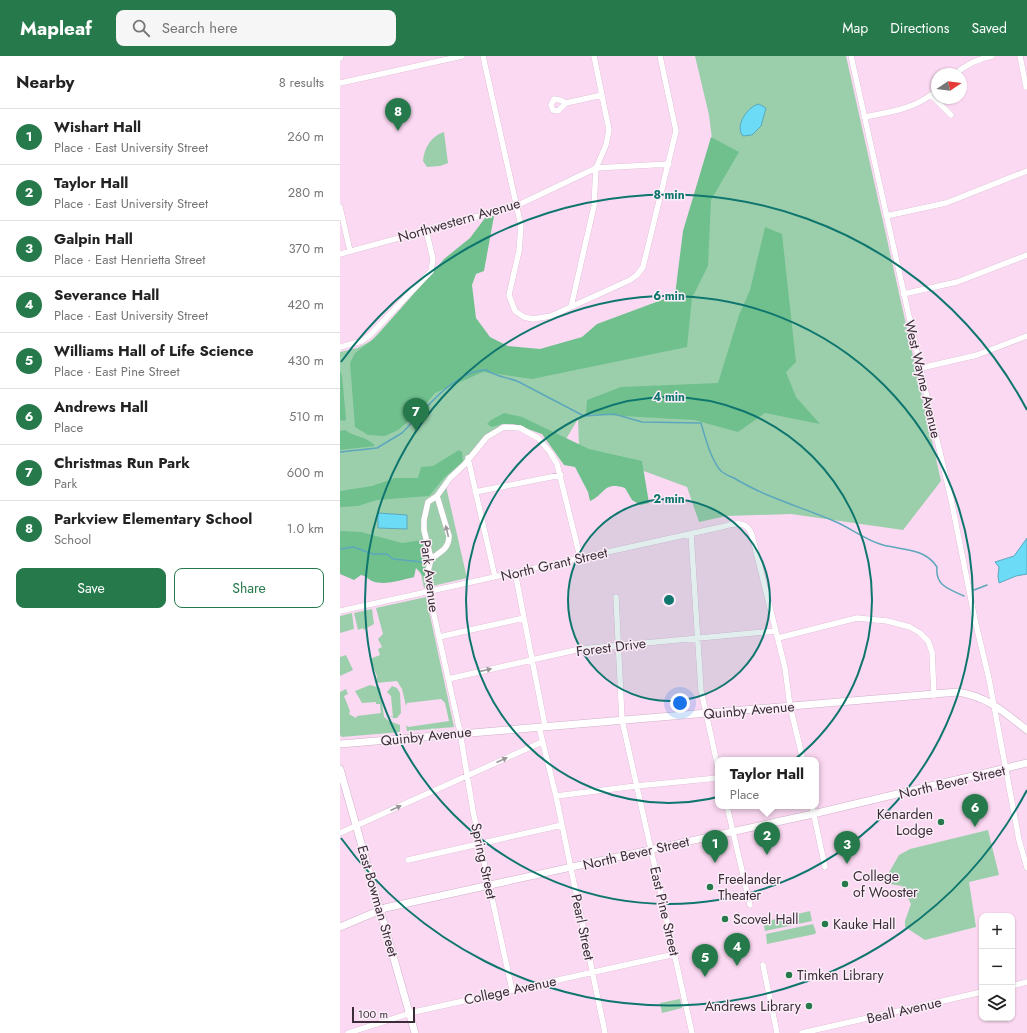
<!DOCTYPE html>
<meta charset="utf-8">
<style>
:root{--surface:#fff;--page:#f6f6f6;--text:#222;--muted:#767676;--line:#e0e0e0;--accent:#25794b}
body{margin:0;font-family:Jost,sans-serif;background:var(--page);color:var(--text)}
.controls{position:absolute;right:12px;bottom:12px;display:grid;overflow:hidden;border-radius:8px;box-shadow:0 1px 3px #0004}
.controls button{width:36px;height:36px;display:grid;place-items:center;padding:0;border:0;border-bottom:1px solid var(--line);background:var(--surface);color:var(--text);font:20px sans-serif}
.compass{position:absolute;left:591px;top:12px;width:36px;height:36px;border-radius:50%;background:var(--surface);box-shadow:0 1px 3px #0004;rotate:77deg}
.scale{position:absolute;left:12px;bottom:10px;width:63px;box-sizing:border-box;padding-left:4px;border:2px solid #3a2d37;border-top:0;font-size:11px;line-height:14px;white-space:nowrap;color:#3a2d37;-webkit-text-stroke:3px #fbedf7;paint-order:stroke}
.you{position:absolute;left:340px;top:647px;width:14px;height:14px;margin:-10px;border:3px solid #fff;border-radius:50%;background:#1a73e8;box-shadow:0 0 0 6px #1a73e833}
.badge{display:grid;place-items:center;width:26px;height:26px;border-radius:50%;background:var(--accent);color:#fff;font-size:13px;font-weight:700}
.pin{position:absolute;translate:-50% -33px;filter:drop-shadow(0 1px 2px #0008)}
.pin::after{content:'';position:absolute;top:21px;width:14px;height:12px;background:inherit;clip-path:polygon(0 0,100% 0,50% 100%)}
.popup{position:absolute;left:375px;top:701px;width:104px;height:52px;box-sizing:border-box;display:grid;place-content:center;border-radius:8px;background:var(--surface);filter:drop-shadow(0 1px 3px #0005);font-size:13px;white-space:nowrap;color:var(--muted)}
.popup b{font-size:15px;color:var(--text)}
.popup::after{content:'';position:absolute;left:50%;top:100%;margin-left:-8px;border:8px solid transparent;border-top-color:var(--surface)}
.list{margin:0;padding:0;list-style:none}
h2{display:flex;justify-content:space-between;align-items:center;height:52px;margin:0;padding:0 16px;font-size:17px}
h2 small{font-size:13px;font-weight:400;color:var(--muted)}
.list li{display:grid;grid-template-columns:26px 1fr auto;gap:12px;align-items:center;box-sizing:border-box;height:56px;padding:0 16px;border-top:1px solid var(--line)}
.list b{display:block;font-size:15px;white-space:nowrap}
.list p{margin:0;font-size:13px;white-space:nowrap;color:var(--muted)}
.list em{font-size:13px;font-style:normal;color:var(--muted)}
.actions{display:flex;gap:8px;padding:12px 16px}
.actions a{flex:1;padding:9px 0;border:1px solid var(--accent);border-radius:8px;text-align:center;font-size:14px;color:var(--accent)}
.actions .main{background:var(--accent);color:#fff}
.icon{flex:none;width:22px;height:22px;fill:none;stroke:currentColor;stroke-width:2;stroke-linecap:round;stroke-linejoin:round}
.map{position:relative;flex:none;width:687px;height:977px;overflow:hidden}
header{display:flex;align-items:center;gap:24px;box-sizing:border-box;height:56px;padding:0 20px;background:var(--accent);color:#fff}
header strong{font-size:19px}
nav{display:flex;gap:22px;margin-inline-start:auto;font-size:14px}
.search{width:280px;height:36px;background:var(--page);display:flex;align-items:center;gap:10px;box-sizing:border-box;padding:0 14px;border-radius:8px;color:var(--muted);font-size:15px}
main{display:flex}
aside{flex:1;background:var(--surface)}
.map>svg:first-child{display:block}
.green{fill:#9bcfac}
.forest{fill:#70c08e}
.water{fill:#6cdbf5;stroke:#5da7bc}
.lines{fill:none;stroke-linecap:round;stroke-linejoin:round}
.stream{stroke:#5da7bc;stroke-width:1.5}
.minor-casing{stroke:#d0afc8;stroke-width:6}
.major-casing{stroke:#d0afc8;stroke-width:8}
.minor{stroke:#fff;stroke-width:5.5}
.major{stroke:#fff;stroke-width:7}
.oneway{fill:#9c969b}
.ring{fill:none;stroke:#0f766e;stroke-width:2}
.poi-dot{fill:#25794b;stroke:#fbedf7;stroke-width:1.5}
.labels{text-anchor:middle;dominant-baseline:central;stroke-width:3;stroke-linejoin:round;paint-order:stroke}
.street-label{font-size:14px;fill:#3a2d37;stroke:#fbedf7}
.poi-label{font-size:14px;fill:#3a2d37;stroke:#fbedf7;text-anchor:start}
.centre{fill:#0f766e;stroke:#fbedf7;stroke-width:2}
.ring-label{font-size:12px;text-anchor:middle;font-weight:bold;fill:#0f766e;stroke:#fbedf7;stroke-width:3;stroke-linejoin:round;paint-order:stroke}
</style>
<header>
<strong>Mapleaf</strong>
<div class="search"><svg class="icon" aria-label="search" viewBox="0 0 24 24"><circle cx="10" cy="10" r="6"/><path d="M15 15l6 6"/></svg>Search here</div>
<nav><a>Map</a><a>Directions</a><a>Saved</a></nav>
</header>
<main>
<aside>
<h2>Nearby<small>8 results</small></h2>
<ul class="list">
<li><span class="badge">1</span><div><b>Wishart Hall</b><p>Place · East University Street</p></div><em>260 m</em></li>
<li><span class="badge">2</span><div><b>Taylor Hall</b><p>Place · East University Street</p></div><em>280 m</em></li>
<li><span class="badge">3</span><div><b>Galpin Hall</b><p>Place · East Henrietta Street</p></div><em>370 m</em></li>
<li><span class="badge">4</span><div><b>Severance Hall</b><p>Place · East University Street</p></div><em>420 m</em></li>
<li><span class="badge">5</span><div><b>Williams Hall of Life Science</b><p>Place · East Pine Street</p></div><em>430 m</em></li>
<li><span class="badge">6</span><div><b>Andrews Hall</b><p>Place</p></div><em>510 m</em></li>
<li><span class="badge">7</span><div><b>Christmas Run Park</b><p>Park</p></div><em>600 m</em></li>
<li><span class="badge">8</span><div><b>Parkview Elementary School</b><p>School</p></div><em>1.0 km</em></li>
</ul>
<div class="actions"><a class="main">Save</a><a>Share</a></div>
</aside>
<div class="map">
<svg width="687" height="977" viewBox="0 0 687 977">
<rect width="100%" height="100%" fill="#fbd9f2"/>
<path class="green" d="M355 0H506L601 425 563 474 451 458 386 460 359 466 347 431 239 391 238 363 226 383 166 363 105 426 127 522 84 532 79 509 0 503V296L17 292 31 285 69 244 163 310 297 276 339 239 375 107 369 59Z
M104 76 108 107 100 110 87 111 83 105C84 92 91 80 104 76Z
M86 541 114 671 67 675 66 669 68 671 109 665 105 647 101 643 67 647 66 650 62 633 57 625 36 627 37 620 30 603 40 599 38 593 42 591 38 583 43 578 36 552Z
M32 553 34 568 23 574V572L18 574 14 557Z
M12 557 14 573 0 577V560Z
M6 599 13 614 0 620V601Z
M30 629 40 632 44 661 49 665 60 669V676L2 681 0 679V636L6 633 8 638 4 640 10 655 9 658 16 662 17 660 41 657 40 648H36V646L22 647 15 635Z
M52 630 57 632 60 637 61 657 57 662H53L49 659 53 661 51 640 47 636Z
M648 774 659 819 629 826 636 871 585 884 565 871V865L571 848 562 830 543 827 559 799 570 793Z
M470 855 472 865 425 875 423 866Z
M473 868 476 876 475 878 427 888 426 878Z
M340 943 342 952 322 957 320 947Z"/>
<path class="forest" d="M371 81 399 96 371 144 368 210 352 242 347 291 192 323 143 316 95 337 79 356 58 374 45 380 28 379 15 371 10 307 15 297 36 281 104 203 130 182 145 162 154 160 144 215 136 218 132 229 136 262 150 281 168 290 200 293 242 281 257 268 335 239 343 175Z
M425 171 442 178 456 306 446 316 456 341 480 368 425 357 398 376 354 364 246 358 247 344 281 331 378 327 399 259 410 234Z
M0 315 2 320 6 362 5 365 0 364Z
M164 357 182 361 249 393 302 405 309 447 300 449 292 444 285 432C263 425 266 438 250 445L248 436 235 411 224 409 202 378 173 368H163L152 371 147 368 151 364Z
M5 374C14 381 29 381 35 390L0 394V375Z
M119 394 122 396 123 405 104 422 89 440 37 444 18 450 0 451V435L32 430 55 422H78L81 411 93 410Z
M0 475 21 476 62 487 82 484 85 509V522L76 512 74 521C62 524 44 530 32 525 28 523 26 520 21 519L14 524 0 518Z"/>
<path class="water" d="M419 48 426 52 421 70 412 79 403 80C394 70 408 50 419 48Z
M38 457 67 459V473L38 472Z
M687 482V518L676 520 659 527 658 520 659 511 655 506 674 500Z"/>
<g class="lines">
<path class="stream" d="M0 396 37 392 62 377C83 356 114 314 147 314 152 320 171 322 179 326L244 360 274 358 302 366 361 367C365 381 371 404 381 415 384 418 389 420 394 422 425 441 461 451 494 465 511 472 525 484 543 489 562 494 585 492 597 511 595 530 609 533 624 540
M0 493 13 491 33 498H47L53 503 82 506
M634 534 647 529"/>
<defs>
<path id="minor" d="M143 0 181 170 179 195 169 239 175 255 184 261 193 263 211 260 290 224 297 219 303 211 336 75 320 0
M511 0 589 350 611 443 635 564 649 623 679 784 687 812
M680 0 686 31
M0 2 1 0
M615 18C627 8 637 3 652 0
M0 27 122 0
M591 39 611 59
M226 47 218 55 213 54 211 49 214 43 220 44 226 47 262 39
M524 61C551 56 576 53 597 34
M0 151 10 195
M546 160 606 147 687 115
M0 198 176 150 256 112 329 108
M563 238 617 226 687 199
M231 251 254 150 256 112 266 89 269 74 254 0
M0 291 22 285 30 279 91 215 93 203 86 174
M581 312 637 299 687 280
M128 402 155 521
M135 436 221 419
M351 478 361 634 378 712
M91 503C100 496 109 493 109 480L97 440
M175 516 205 670
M276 541 282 664 352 977
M0 555 381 471C393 468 407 463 412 479L445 612 450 650 463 704
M99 581 184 562
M438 582 517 562 547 565 570 571 580 577 588 585 592 596 594 639
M108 623 240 593 436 575
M199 671 216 740 265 977
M216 740 296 730 378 722
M387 750 410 849
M472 750 485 811
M0 777 202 686
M68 804 222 769
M423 909 437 977
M672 930 687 926
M172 934 133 755 120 676 89 536 88 515 91 503 84 474V464L88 446 97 440 110 422 124 409 147 381 164 371 180 372 198 382 210 396 217 408 240 501
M8 977 74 956 335 898
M462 977 642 936"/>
<path id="major" d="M0 688 618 636C648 641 664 656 687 674
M0 713 75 977
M0 871 45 852 473 758 687 707"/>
</defs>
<use href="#minor" class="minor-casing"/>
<use href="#major" class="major-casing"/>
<use href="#minor" class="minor"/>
<use href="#major" class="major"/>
</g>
<defs><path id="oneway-solid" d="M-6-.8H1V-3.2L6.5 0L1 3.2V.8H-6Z"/></defs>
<g class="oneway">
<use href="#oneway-solid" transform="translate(107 475) rotate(-104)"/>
<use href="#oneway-solid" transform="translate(146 614) rotate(-13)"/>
<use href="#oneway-solid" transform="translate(162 704) rotate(-24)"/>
<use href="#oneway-solid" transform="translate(56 752) rotate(-24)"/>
</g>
<circle cx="329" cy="544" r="101" fill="#0f766e" fill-opacity=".12"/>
<g class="ring">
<circle cx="329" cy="544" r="101"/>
<circle cx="329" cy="544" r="203"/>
<circle cx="329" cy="544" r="304"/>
<path d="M687 734A405 405 0 0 1 1 782M1 306A405 405 0 0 1 687 354"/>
</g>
<g class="poi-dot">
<circle cx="601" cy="766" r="4"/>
<circle cx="505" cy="828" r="4"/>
<circle cx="370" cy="831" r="4"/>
<circle cx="385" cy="863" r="4"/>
<circle cx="485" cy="868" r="4"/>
<circle cx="449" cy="919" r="4"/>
<circle cx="469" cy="950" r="4"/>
</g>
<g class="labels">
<g class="street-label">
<text transform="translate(119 164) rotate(-16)">Northwestern Avenue</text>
<text transform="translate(583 323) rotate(77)">West Wayne Avenue</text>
<text transform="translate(214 508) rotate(-13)">North Grant Street</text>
<text transform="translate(90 520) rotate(83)">Park Avenue</text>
<text transform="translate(271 591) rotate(-7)">Forest Drive</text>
<text transform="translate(409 654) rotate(-5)">Quinby Avenue</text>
<text transform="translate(86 680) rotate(-6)">Quinby Avenue</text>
<text transform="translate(612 726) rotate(-13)">North Bever Street</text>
<text transform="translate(296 797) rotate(-13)">North Bever Street</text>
<text transform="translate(144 805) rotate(78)">Spring Street</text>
<text transform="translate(38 845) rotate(74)">East Bowman Street</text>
<text transform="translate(325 855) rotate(77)">East Pine Street</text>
<text transform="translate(243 871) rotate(78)">Pearl Street</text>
<text transform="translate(170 934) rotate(-12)">College Avenue</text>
<text transform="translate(564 954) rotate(-13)">Beall Avenue</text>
</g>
<g class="poi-label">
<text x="593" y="758" text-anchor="end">Kenarden<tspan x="593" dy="16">Lodge</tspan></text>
<text x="513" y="820">College<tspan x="513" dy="16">of Wooster</tspan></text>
<text x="378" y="823">Freelander<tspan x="378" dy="16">Theater</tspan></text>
<text x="393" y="863">Scovel Hall</text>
<text x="493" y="868">Kauke Hall</text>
<text x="457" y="919">Timken Library</text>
<text x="461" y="950" text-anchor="end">Andrews Library</text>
</g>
</g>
<circle cx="329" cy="544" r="6" class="centre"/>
<g class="ring-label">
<text x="329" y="143">8 min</text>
<text x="329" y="244">6 min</text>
<text x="329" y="345">4 min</text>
<text x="329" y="447">2 min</text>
</g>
</svg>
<div class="controls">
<button>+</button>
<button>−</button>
<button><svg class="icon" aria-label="layers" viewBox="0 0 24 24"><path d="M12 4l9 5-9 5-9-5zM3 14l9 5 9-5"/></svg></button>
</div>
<svg class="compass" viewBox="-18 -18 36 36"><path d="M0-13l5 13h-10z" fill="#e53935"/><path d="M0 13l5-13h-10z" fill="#767676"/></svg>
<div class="scale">100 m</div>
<div class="you"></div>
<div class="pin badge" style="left:375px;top:807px">1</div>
<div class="pin badge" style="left:427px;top:799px">2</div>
<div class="popup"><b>Taylor Hall</b>Place</div>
<div class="pin badge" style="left:507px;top:808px">3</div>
<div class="pin badge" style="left:397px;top:910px">4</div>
<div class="pin badge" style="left:365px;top:921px">5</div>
<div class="pin badge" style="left:635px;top:771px">6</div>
<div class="pin badge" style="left:76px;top:375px">7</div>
<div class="pin badge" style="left:58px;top:75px">8</div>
</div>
</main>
